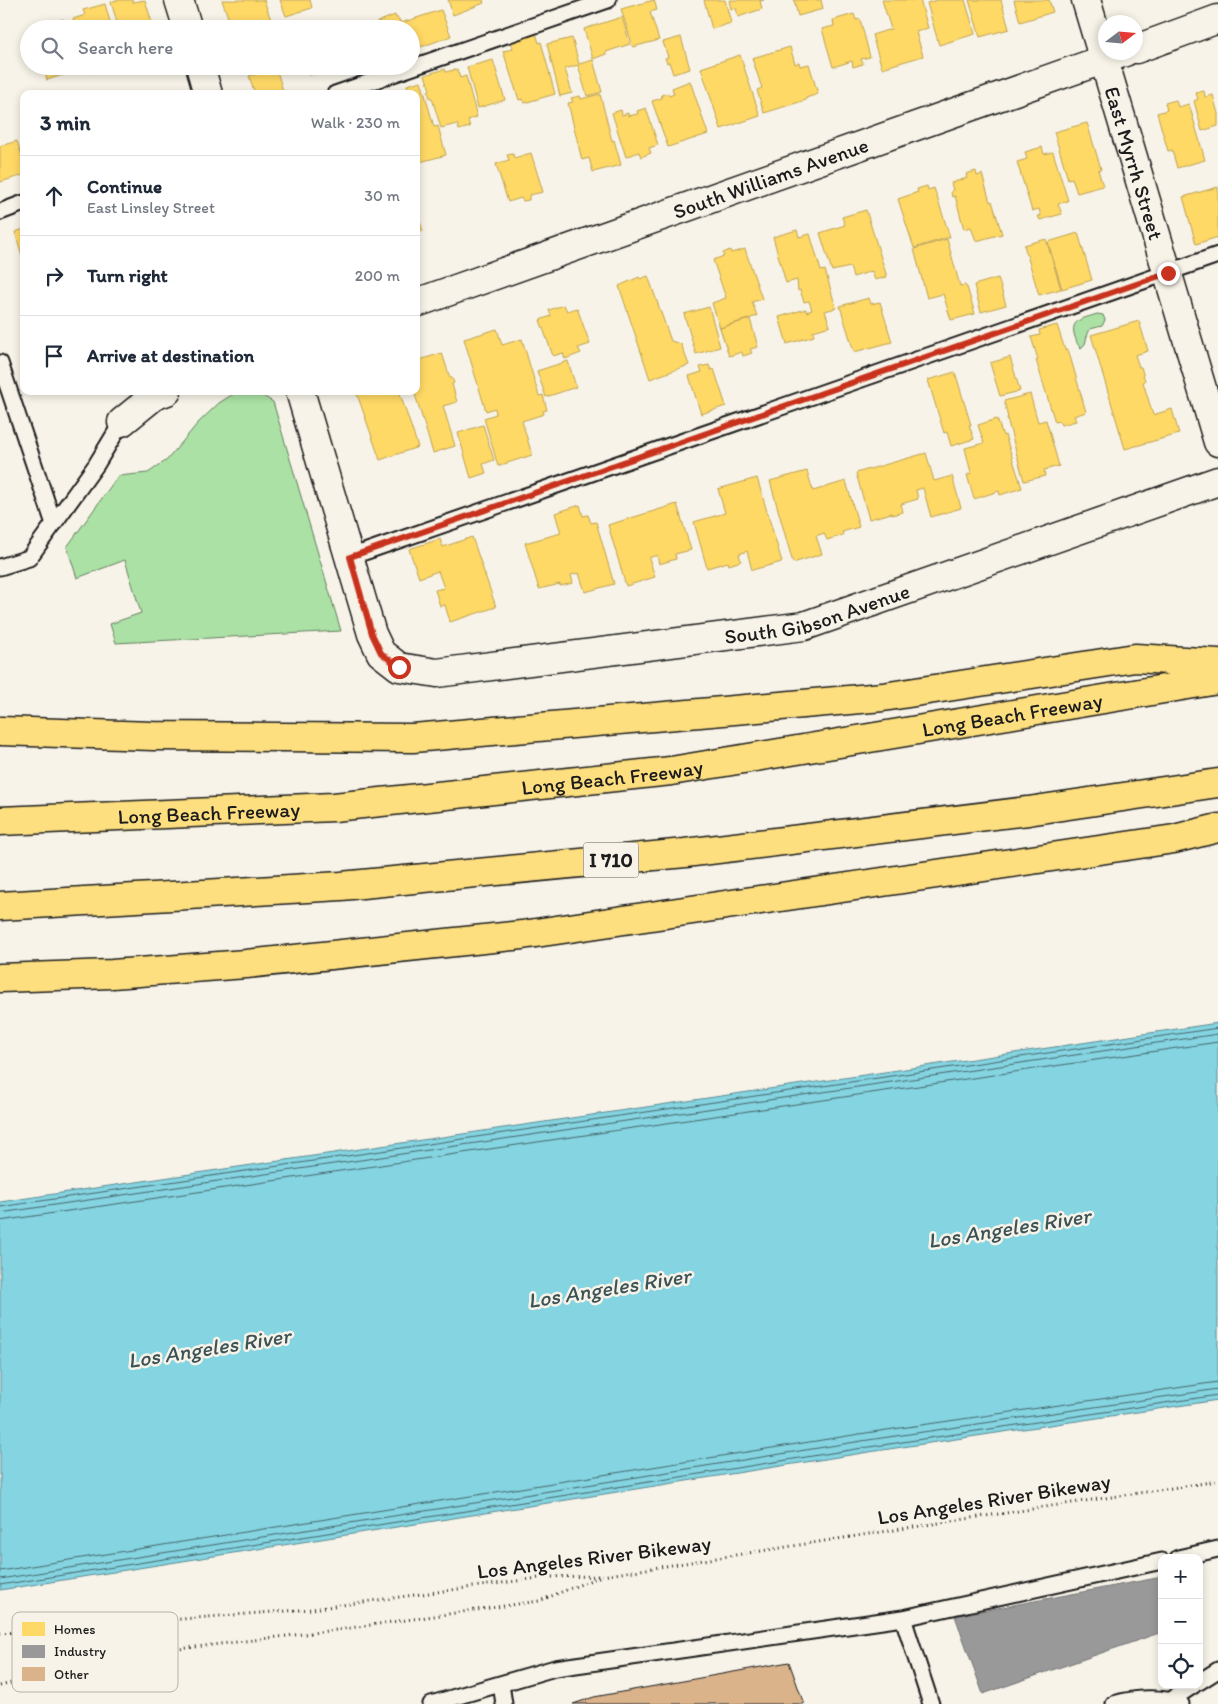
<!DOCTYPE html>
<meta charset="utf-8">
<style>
:root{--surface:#fff;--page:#f2f2f3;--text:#1f2937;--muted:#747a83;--line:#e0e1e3}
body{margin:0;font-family:Itim,sans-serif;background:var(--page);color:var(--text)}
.controls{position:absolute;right:15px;bottom:15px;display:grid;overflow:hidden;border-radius:10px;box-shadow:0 2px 8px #0003}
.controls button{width:45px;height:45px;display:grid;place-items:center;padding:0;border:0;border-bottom:1px solid var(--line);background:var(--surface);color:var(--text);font:25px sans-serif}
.compass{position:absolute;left:1098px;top:15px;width:45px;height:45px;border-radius:50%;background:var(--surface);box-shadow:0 2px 8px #0003;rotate:74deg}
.stop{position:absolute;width:15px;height:15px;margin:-11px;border:4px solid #c8321e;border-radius:50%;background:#fff}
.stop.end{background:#c8321e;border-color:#fff;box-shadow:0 1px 5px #0008}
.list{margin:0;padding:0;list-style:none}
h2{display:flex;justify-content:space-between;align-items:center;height:65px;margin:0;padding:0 20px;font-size:21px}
h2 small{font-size:16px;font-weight:400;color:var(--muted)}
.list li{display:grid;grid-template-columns:32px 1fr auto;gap:15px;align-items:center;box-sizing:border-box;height:80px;padding:0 20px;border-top:1px solid var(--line)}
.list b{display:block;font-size:19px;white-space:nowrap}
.list p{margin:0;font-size:16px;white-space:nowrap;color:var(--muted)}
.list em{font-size:16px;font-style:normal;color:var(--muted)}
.icon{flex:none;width:28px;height:28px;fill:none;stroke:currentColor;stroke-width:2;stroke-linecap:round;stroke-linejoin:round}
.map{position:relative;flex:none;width:1218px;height:1704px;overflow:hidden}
.search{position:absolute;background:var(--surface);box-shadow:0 2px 8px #0003;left:20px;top:20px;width:400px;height:55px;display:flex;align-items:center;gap:12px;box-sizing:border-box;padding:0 18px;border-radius:28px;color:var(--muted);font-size:19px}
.panel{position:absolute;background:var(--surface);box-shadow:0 2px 8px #0003;left:20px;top:90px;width:400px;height:305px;border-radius:10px}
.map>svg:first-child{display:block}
.green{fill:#abe1a4;stroke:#647e60}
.water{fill:#84d4e1;stroke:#5a8a92}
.homes{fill:#ffd966;stroke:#bba050}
.industry{fill:#999;stroke:#747474}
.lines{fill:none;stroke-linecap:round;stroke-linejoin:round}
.shore{stroke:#46666b;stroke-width:1}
.building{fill:#dab38b;stroke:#1c1c1c}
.service-casing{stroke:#1c1c1c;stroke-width:19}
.minor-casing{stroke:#1c1c1c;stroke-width:31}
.motorway-casing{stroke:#1c1c1c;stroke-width:31}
.path{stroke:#1c1c1c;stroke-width:3;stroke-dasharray:1 4;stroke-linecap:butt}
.service{stroke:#f7f3e8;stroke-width:15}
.minor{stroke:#f7f3e8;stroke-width:28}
.motorway{stroke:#fddf80;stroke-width:28}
.route{stroke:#c8321e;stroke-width:6}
.labels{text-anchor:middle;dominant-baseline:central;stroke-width:5;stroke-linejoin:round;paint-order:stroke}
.shield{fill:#f7f3e8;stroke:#5e5c59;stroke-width:1}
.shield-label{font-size:20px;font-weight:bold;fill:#1c1c1c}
.street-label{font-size:21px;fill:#1c1c1c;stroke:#f7f3e8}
.water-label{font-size:22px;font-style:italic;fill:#3b5357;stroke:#f7f3e8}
.key{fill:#f7f3e8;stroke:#b5b2ab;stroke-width:1}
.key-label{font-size:14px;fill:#1c1c1c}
</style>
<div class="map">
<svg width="1218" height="1704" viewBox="0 0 1218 1704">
<rect width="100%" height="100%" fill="#f7f3e8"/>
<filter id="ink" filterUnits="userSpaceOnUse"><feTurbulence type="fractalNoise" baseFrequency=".02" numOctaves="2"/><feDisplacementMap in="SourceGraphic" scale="10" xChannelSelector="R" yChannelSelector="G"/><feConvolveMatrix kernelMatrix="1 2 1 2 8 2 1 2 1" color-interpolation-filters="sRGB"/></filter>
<g filter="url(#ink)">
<path class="green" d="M1097 314 1103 315 1105 320 1102 326 1090 329 1087 336 1085 344 1081 348C1077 345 1077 342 1075 337 1069 319 1083 319 1097 314Z
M238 391H255L273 402 341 631 116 643 110 624 141 613 125 560 77 578 67 547 118 476 148 473 167 460 198 423 219 403Z"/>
<path class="water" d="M1218 1023V1400L869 1452 0 1590V1202Z"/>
<path class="homes" d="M117 0H132L133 2 145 0 154 29H119L111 2Z
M222 0H264L274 29H254L253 26 246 29H232Z
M280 0H310L312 8 286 16Z
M448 0H483L484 3 453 15Z
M654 0 657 10 650 12 659 40 633 47 621 9Z
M704 0H725L731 23 712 29Z
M729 0H764L760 1 762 9 738 17 736 8 731 9Z
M794 0H821L823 9 798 16Z
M882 0H920L928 28 916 32 923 56 882 68 872 35 891 29Z
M938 0H965L975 34 939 45 927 3Z
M969 0H1001L1009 29 980 37Z
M1014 0H1049L1053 12 1020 22Z
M105 4 112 29H76L73 19 85 15 83 10Z
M441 10 451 36 421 47 417 35 411 36V29H374L373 27 376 26 375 23 395 15 396 18H398L401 23Z
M854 14 856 20 860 19 870 57 861 59 863 64 853 67 852 61 833 67 822 29 834 26 833 20Z
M622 17 630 44 606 52V54L593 59 584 29Z
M63 19 66 29H32V28Z
M535 30 539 43 541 42 555 94 524 103 523 99 519 100 503 51 513 49 510 38Z
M681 37 690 69 673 74 669 62 667 63 665 58 668 57 663 42Z
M572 38 579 64 593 60 602 92 587 96 578 65 565 69 572 93 560 96 547 44Z
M790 47 795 64 799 62 800 66 809 64 818 94 806 98V100L764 113 757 90 762 88 752 58Z
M740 55 760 116 721 129 701 68Z
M493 60 505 100 478 108 467 67Z
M43 66H77L78 70 47 80Z
M86 66H112L88 73Z
M306 66H333V68L309 75Z
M276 68 284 94H255L249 76Z
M445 69 446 72 457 69 460 78 466 76 477 117 468 120 470 127 459 130 457 124 441 128 432 98H430L428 91 430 90 425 75Z
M421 81 434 127 438 126 446 155 416 163V94H409L407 85Z
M690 81 708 134 668 147 652 101 662 98 661 95 668 93 669 96 674 94 672 88Z
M1204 91 1205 97 1213 95 1218 114V126L1202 131 1194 101 1198 99 1196 93Z
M600 94 612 141 614 140 621 165 593 172 589 158 582 160 568 103 573 102 571 98 580 96 581 99Z
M1176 100 1178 107 1189 104 1205 160 1177 168 1172 150 1168 151 1157 113 1167 110 1165 103Z
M646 108 658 145 649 148 651 153 641 157 639 152 626 157 612 113 621 110 622 115 628 113V116L638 114 637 111Z
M1087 123 1101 169 1098 170 1103 186 1077 193 1072 178 1068 179 1054 132Z
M17 141 24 162V175L0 182V146Z
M1042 147 1044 154 1053 152 1068 201 1058 204 1062 214 1040 220 1038 216H1041L1039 209 1032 211 1017 162 1027 159 1025 152Z
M531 153 543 192 529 195V200L523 201 521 198 508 202 496 164 509 160 507 155 513 154 514 158Z
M976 171 977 176 982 174 990 202 992 201 1002 234 976 241 971 227 964 229 955 196 952 197 951 191 953 190 951 183 967 178 966 174Z
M927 186 928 190 934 188 950 237 914 248 898 199 918 192 917 189Z
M1218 187V237L1196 244 1183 197Z
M416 209 423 231 416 233Z
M866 210 887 277 875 280 872 271 853 277 850 267 832 271 820 233 845 225 842 217Z
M24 229V258L23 259 15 232Z
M797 230 799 237 810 234 821 271 825 270 836 308 825 311 830 326 813 331 814 336 787 344 779 317 806 309V312L812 310 809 301 804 302 800 290 798 291 797 280 786 283 773 237Z
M1078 233 1092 280 1062 289 1048 242Z
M947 239 960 286 965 285 966 287H967L975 314 951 320 943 294 927 298 914 249Z
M1046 239 1061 289 1039 295 1024 245Z
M745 249 762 299 752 302 757 316 720 328 712 303 726 298 713 260 724 256 723 253 730 250 731 253Z
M648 276 671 341 681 344 689 365 650 379 619 286 639 277 640 279Z
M998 278 1006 305 981 312 974 285Z
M869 298 871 304 880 302 892 342 854 352 840 306Z
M564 305 567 311 577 308 590 344 578 348 581 353 565 359 563 353 553 356 540 320 551 316 549 310Z
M709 307 720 347 696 354 684 314Z
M750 319 758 347 750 349 752 353 743 356 742 352 729 356 720 328Z
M1139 321 1148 351 1135 355 1139 367H1141L1145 381 1143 382 1153 415 1172 409 1179 434 1125 449 1091 335Z
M1057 325 1065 350 1068 349 1086 412 1074 416 1076 421 1061 425 1059 421 1055 422 1036 360 1038 359 1031 337 1040 335 1039 330Z
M497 329 502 345 522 339 539 396 543 395 547 410 543 411 544 414 522 421 532 455 498 466 484 418 496 414 495 408 486 411 464 339Z
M442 353 450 378H452L454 383 452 384 457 402 443 406 455 446 433 453 414 391H416V361Z
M1010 357 1020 391 1000 396 990 363Z
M568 361 576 387 546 397 537 371Z
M709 365 711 370 714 369 726 406 701 414 689 376 702 372 700 367Z
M955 372 971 425H969L974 439 951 446 947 432 944 433 928 380Z
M356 391H399L418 447 380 460Z
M1030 394 1038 422 1046 420 1059 466 1044 470 1045 476 1024 481 1007 418H1008L1004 401Z
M997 419 1003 436 1005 435 1022 488 1000 495 999 491 974 499 967 475 971 473 965 448 984 443 978 425Z
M483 425 494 460 483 464 486 473 471 478 458 433Z
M926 453 934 481 952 476 961 508 931 517 923 488 916 490 918 499 901 504 903 512 892 515V513L869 519 856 473Z
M807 471 813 491 846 481 859 527 842 532 843 535 827 540 824 533 816 536 822 554 793 563 770 481Z
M757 478 782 562 752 570 747 551 739 554 741 561 729 565 728 562 707 568 694 522 725 513 718 489Z
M677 504 691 550 675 554 676 559 659 564 657 555 649 558 655 577 626 586 608 525Z
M580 505 583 516 588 515 591 523 596 522 614 584 585 592 579 573 571 575 573 583 560 586V584L539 589 525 543 561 533 555 513Z
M472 537 496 607 450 622 445 605 440 606 435 590 444 588 438 571 419 578 409 549 440 539 443 547Z"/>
<path class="industry" d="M1162 1577V1632L983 1694 955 1616Z"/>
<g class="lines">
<path class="shore" d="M0 1207 1218 1028
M0 1213 1218 1034
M0 1221 1218 1042
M0 1571 866 1433 1218 1382
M0 1579 868 1440 1218 1389
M0 1585 869 1447 1218 1395"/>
</g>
<path class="building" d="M789 1662 804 1704H573L594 1697Z"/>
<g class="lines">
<defs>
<path id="service" d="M335 94 608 0
M0 212 24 203
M0 363 54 524
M350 557 1218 255
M0 567 29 558 96 465 122 422
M1178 1558 1218 1549
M1199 1682 1218 1670
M501 1684 504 1704
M1171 1700 1194 1685
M431 1704 555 1668 903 1618
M931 1704 903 1618 1162 1561
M1114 1704C1133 1698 1163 1696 1181 1704"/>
<g id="minor">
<path d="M179 0 188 29"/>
<path id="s1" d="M1086 0 1218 442"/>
<path d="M1136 49 1218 19"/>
<path d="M200 66 208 94"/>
<path id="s2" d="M416 303 1125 52"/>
<path id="s3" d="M300 391 372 634 381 653 399 667 437 673 804 626 1218 481"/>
<path d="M122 422 154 396 167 391"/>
</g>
<g id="motorway">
<path d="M0 731 153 736 413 738 883 697 1135 658 1218 663"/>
<path id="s4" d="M0 821 334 807 671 771 1218 680"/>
<path d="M0 906 341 886 685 853 1028 811 1218 783"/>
<path d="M0 978 112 974 246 964 522 935 1174 839 1218 828"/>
</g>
</defs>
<use href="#service" class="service-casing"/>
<use href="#minor" class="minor-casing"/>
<use href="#motorway" class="motorway-casing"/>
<path class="path" d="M0 1633 312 1609 546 1577 602 1576 939 1523 1218 1481
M0 1686 113 1657 336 1630 539 1601 599 1577"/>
<use href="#service" class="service"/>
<use href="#minor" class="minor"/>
<use href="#motorway" class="motorway"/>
</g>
</g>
<g class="lines" filter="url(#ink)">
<path class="route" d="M399 667 381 653 372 634 350 557 1168 273"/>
</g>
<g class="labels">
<rect class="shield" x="583.5" y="842.5" width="55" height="35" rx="4"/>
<g class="shield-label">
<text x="611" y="860">I 710</text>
</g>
<g class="street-label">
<text stroke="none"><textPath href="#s1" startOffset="170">East Myrrh Street</textPath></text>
<text stroke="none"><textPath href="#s2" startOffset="376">South Williams Avenue</textPath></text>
<text stroke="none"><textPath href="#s3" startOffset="721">South Gibson Avenue</textPath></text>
<text stroke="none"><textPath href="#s4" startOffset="1019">Long Beach Freeway</textPath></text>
<text stroke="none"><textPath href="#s4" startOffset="614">Long Beach Freeway</textPath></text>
<text stroke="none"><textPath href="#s4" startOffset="209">Long Beach Freeway</textPath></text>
<text transform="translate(994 1499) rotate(-9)">Los Angeles River Bikeway</text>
<text transform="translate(594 1557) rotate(-7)">Los Angeles River Bikeway</text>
</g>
<g class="water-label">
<text transform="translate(1009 1228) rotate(-9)">Los Angeles River</text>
<text transform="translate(609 1288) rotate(-9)">Los Angeles River</text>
<text transform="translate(209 1348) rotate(-9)">Los Angeles River</text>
</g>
</g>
<rect x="12" y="1612" width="166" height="80" rx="8" class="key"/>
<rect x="22" y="1622" width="23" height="14" fill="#ffd966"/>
<rect x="22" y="1645" width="23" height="13" fill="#999"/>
<rect x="22" y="1667" width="23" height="14" fill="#dab38b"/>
<g class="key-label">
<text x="54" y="1634">Homes</text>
<text x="54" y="1656">Industry</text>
<text x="54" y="1679">Other</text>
</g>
</svg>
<div class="controls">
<button>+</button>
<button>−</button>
<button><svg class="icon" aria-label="locate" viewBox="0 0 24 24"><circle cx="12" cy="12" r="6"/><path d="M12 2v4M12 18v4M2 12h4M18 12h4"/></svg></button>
</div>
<svg class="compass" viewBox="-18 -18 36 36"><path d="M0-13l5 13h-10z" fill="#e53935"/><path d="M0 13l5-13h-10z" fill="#747a83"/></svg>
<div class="stop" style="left:399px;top:667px"></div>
<div class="stop end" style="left:1168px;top:273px"></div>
<div class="search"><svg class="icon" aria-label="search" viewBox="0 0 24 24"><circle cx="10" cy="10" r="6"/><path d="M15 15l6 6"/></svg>Search here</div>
<section class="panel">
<h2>3 min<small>Walk · 230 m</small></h2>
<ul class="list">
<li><svg class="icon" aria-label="ahead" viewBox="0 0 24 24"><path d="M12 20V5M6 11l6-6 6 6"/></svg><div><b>Continue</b><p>East Linsley Street</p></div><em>30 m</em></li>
<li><svg class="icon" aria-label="right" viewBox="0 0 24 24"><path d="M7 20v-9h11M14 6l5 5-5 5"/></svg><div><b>Turn right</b></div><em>200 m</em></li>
<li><svg class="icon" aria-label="arrive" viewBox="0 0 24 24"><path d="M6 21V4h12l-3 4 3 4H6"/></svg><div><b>Arrive at destination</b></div></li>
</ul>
</section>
</div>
